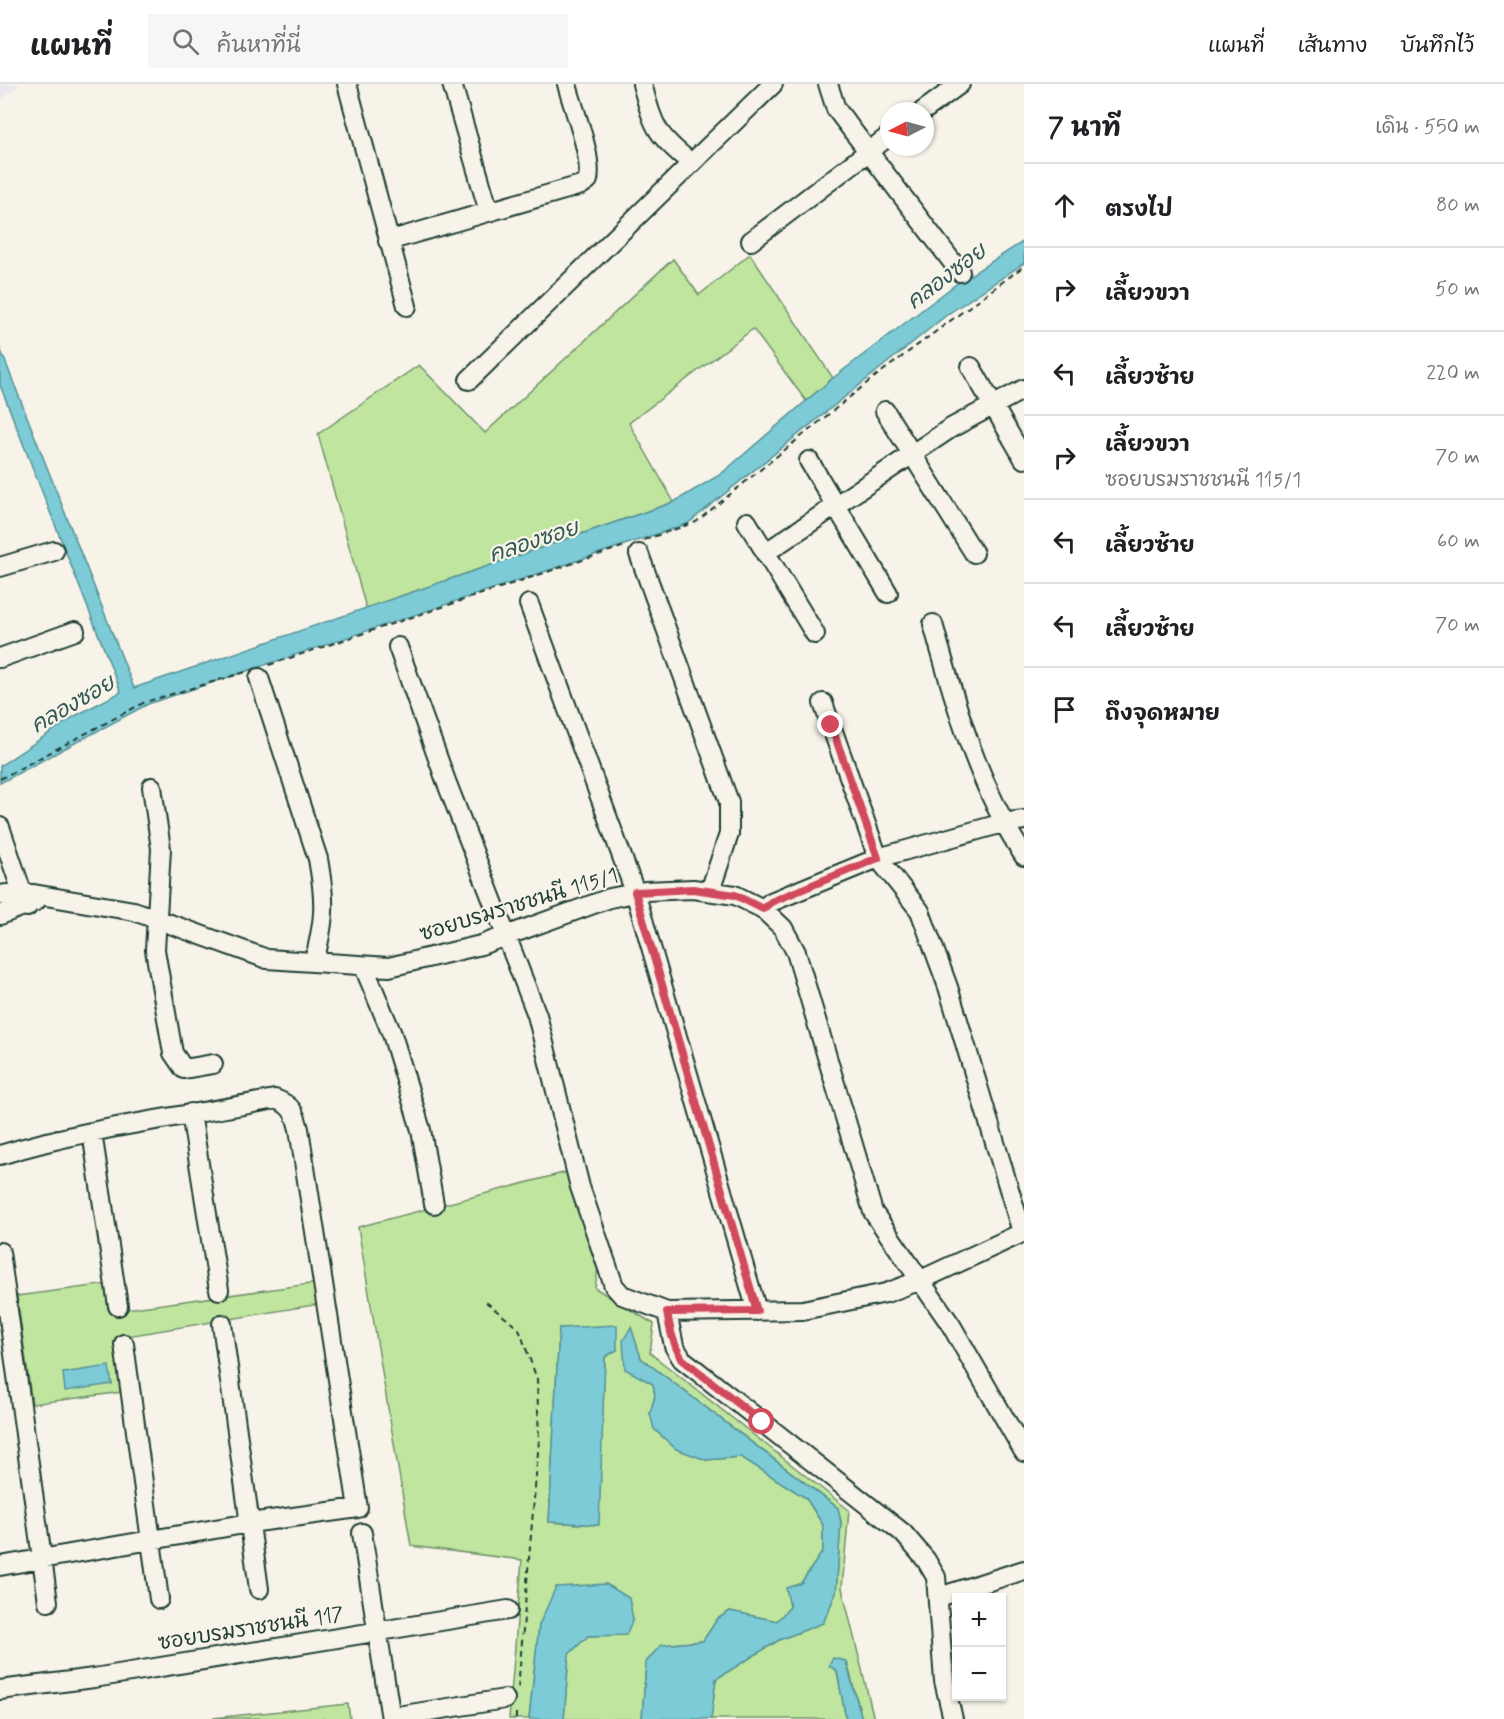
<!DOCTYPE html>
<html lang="th">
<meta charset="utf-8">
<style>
:root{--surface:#fff;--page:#f6f6f6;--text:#202124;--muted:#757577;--line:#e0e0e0}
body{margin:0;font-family:Mynerve,"Playpen Sans Thai",sans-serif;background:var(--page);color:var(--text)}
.controls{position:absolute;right:18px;bottom:18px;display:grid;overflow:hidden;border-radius:0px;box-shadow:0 2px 4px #0004}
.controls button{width:54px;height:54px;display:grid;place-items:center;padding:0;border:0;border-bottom:2px solid var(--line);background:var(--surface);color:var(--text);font:30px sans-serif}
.compass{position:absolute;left:880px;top:18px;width:54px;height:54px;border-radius:50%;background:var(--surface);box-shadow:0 2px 4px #0004;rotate:264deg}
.stop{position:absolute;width:18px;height:18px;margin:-14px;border:4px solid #d1495b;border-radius:50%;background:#fff}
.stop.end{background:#d1495b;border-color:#fff;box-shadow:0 2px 6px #0008}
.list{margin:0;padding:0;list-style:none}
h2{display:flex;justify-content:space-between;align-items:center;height:78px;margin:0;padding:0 24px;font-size:26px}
h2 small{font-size:20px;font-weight:400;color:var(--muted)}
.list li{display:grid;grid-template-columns:39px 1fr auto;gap:18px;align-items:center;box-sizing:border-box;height:84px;padding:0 24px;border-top:2px solid var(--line)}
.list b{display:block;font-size:22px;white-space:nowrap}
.list p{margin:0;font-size:20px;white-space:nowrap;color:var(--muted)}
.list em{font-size:20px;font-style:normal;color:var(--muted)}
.icon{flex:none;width:33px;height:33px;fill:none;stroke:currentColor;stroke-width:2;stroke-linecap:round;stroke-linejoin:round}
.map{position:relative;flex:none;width:1024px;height:1635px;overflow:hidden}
header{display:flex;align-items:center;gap:36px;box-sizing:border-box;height:84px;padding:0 30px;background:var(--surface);border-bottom:2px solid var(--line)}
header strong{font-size:28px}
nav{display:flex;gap:33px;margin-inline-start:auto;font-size:21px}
.search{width:420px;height:54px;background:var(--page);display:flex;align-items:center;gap:15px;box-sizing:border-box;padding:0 21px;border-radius:0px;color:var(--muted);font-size:22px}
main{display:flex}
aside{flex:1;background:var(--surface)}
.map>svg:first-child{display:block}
.built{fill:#ebe7ee}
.green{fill:#c0e59f;stroke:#70916a;stroke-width:1.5;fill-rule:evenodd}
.water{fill:#7bcbd7;stroke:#569296;stroke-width:1.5}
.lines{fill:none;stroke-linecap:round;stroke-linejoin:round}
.minor-casing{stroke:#1f3d34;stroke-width:22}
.path{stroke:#1f3d34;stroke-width:2;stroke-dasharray:6 4.5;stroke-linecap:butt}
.minor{stroke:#f7f3e8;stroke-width:18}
.route{stroke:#d1495b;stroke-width:8}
.labels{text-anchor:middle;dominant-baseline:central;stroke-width:4.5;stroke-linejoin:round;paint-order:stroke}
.street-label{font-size:21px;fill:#1f3d34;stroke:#f7f3e8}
.water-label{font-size:22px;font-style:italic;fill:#315955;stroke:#f7f3e8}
</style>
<header>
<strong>แผนที่</strong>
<div class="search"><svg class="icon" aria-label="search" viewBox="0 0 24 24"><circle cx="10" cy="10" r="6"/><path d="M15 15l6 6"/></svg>ค้นหาที่นี่</div>
<nav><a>แผนที่</a><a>เส้นทาง</a><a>บันทึกไว้</a></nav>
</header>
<main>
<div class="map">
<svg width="1024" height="1635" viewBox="0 0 1024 1635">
<rect width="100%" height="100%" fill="#f7f3e8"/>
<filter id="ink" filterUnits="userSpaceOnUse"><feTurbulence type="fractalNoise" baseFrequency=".0167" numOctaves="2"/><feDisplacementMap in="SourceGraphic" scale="12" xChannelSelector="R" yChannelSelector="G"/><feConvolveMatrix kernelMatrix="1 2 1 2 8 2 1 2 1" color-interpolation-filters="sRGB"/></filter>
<g filter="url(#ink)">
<path class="built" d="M0 0H20L0 17Z"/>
<path class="green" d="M750 170 833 294 806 317 753 245 629 339 674 418 366 524 318 350 419 281 485 349 673 175 699 211Z
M567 1088 599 1178 595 1204 654 1240 650 1269 849 1426 842 1504 874 1635H862L847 1578 837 1587 846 1635H711L716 1595 779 1556 823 1539 836 1509 841 1438 838 1424 641 1274 631 1244 625 1284 653 1300 655 1312 650 1329 706 1376 741 1373 806 1414 823 1441V1467L801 1499 790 1523 777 1537 730 1527 717 1535 703 1557 661 1561 646 1578 642 1635H564L569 1570 588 1552 626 1551 539 1541 529 1635H509L522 1476 411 1462 358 1143ZM559 1244 617 1266 605 1273 598 1441 549 1438Z
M317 1199 320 1220 115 1254 122 1308 32 1320 17 1212 108 1200 112 1227Z
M348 1620 350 1635 213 1634Z"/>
<path class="water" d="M1024 157V179L948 230 687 440 148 620 0 699V682L75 632 121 608 0 301V264L134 604 674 418 721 390 833 294 956 200Z
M617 1241V1266L605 1273 599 1441 549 1438 559 1244Z
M631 1243 641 1274 838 1424 841 1438 836 1509 823 1539 779 1556 716 1595 711 1635H642L646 1578 661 1561 703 1557 717 1535 730 1527 777 1537 790 1523 786 1504 801 1499 823 1467V1441L806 1414 741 1373 706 1376 676 1365 654 1345 650 1329 655 1312 653 1300 625 1285 623 1257Z
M109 1282 112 1300 65 1307 63 1289Z
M606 1500 629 1514 633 1535 626 1551 588 1552 569 1570 564 1635H529L539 1541 556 1503Z
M833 1574 846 1577 862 1635H846L837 1587 829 1582Z"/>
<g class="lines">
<defs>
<path id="minor" d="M347 0 407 222
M452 0 489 128
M642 0C654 43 655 50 690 78
M828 0 836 25 960 188
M923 27 960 0
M388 157 581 101 588 96C593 72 573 25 567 0
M751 157 889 52
M971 283 1024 375
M469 296 773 0
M885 327 974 469
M809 377 888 509
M747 438 815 550
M765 469 951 344 1024 305
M639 470 729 718V750L710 807
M0 483 54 467
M529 520 635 808 757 1227
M933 540C956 623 977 699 1024 772
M398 563 446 697 537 931 580 1103 614 1202 622 1211 667 1228 803 1226 886 1209 921 1196 1024 1148
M0 574 75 547
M259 594 318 775C326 819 325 835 314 878
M823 619 878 774 920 827 948 903 1022 1148
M152 703 161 765 155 866 173 969 184 985 213 980
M0 743 27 823
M0 811 22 808 134 827 267 875 389 883 481 861 610 814 645 807 693 805 735 811 763 825 783 844 796 868 873 1128 951 1241 1024 1368
M763 825 771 818 878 774 1003 739 1024 736
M0 831 36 817
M364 883 392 950 421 1046 434 1120
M191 1029 219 1206
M92 1048 118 1222
M0 1071C89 1043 184 1033 275 1015 292 1021 295 1029 299 1045L358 1424 250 1439 0 1482
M0 1168 48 1518
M667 1228 674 1262 682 1275 903 1449 926 1476 936 1493 944 1597 953 1635
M222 1240 259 1505
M124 1260 159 1515
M362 1449 391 1635
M939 1513 1024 1486
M0 1606 94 1594 508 1526
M391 1633 505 1615"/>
</defs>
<use href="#minor" class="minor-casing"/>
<path class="path" d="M644 456 696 438 872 295 1024 182
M269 581 625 462
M0 695 145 618 246 588
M486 1218 519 1245 537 1295 539 1356 518 1605
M516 1635V1626"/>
<use href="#minor" class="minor"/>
</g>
</g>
<g class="lines" filter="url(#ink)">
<path class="route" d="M762 1338 682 1275C673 1260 670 1246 667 1228L757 1227 635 808 693 805 735 811 763 825 771 818 878 774 831 641"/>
</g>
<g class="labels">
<g class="street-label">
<text transform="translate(519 821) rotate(-17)">ซอยบรมราชชนนี 115/1</text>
<text transform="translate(251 1545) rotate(-9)">ซอยบรมราชชนนี 117</text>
</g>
<g class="water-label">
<text transform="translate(947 193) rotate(-37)">คลองซอย</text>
<text transform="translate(534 458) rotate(-18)">คลองซอย</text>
<text transform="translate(73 621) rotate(-30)">คลองซอย</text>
</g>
</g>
</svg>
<div class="controls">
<button>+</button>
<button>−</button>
</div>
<svg class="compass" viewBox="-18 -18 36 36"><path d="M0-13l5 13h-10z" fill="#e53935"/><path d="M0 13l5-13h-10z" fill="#757577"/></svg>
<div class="stop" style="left:762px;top:1338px"></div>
<div class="stop end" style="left:831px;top:641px"></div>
</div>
<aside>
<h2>7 นาที<small>เดิน · 550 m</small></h2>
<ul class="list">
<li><svg class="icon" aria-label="ahead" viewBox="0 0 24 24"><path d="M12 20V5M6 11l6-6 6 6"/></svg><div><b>ตรงไป</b></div><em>80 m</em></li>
<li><svg class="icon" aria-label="right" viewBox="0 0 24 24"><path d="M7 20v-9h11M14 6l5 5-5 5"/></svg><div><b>เลี้ยวขวา</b></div><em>50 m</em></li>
<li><svg class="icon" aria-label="left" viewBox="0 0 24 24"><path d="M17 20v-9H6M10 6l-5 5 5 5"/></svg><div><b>เลี้ยวซ้าย</b></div><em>220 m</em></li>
<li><svg class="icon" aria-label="right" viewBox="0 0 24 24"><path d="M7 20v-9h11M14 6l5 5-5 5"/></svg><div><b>เลี้ยวขวา</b><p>ซอยบรมราชชนนี 115/1</p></div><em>70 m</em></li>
<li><svg class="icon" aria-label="left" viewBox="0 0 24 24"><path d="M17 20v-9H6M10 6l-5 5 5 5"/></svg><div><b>เลี้ยวซ้าย</b></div><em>60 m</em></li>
<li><svg class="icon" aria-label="left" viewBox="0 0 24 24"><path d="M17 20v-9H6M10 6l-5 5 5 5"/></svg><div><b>เลี้ยวซ้าย</b></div><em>70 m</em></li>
<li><svg class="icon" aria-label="arrive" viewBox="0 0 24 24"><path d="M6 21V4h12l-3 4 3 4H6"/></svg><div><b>ถึงจุดหมาย</b></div></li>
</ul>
</aside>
</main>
